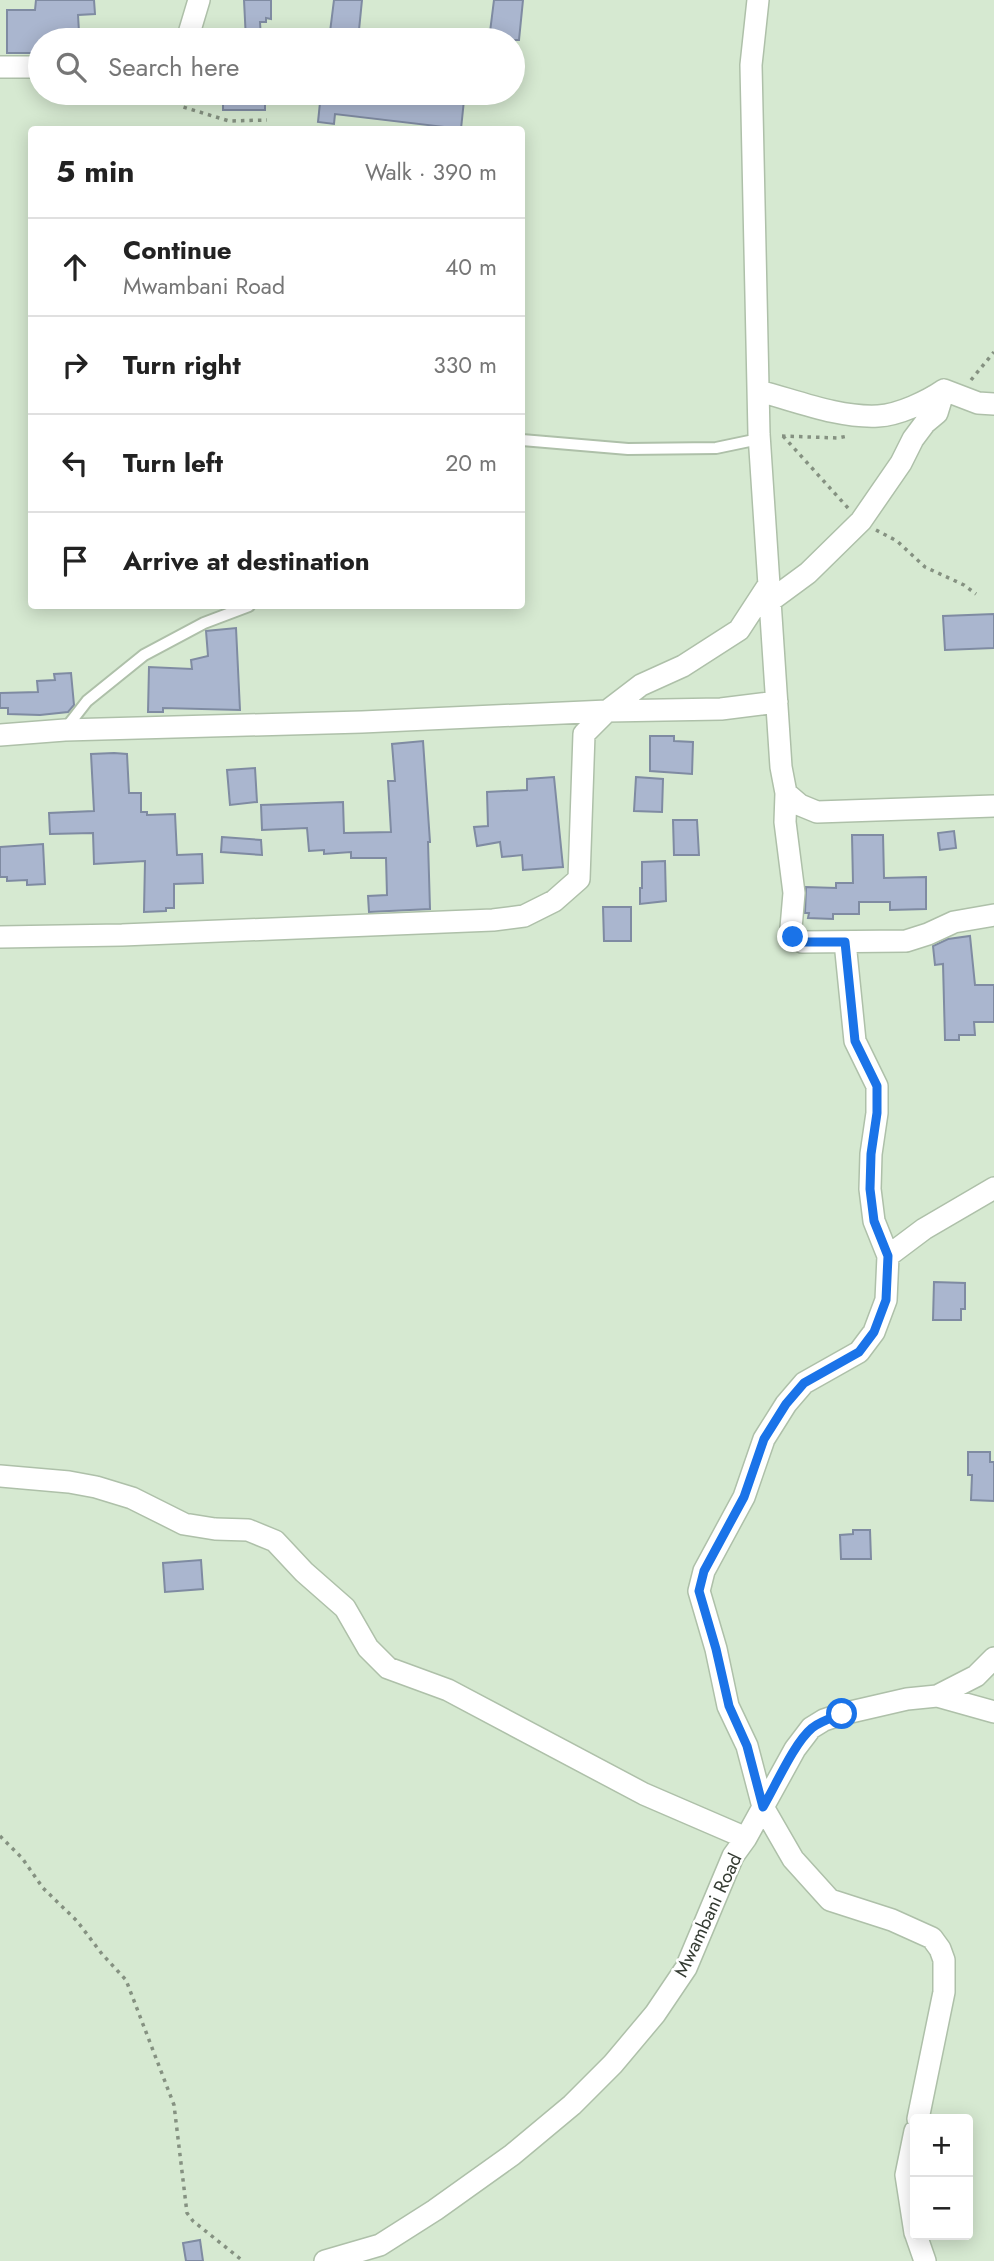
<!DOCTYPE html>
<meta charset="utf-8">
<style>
:root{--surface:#fff;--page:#f2f2f2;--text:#222;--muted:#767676;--line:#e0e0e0}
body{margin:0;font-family:Jost,sans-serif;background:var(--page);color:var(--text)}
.controls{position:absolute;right:21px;bottom:21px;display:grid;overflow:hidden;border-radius:7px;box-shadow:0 4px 18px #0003}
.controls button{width:63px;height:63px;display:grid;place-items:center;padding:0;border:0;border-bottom:2px solid var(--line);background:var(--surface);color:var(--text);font:35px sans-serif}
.stop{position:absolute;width:21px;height:21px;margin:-16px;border:5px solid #1a73e8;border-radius:50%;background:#fff}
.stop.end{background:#1a73e8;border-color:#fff;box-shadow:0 2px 7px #0008}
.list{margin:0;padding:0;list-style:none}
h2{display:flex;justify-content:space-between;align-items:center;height:91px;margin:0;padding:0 28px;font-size:30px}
h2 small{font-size:23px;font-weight:400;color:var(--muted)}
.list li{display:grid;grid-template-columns:46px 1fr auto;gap:21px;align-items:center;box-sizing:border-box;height:98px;padding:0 28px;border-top:2px solid var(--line)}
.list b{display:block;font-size:26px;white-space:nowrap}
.list p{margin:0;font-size:23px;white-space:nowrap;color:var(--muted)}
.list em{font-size:23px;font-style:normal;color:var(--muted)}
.icon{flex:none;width:38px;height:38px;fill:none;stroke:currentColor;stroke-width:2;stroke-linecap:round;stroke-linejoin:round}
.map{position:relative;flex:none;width:994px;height:2261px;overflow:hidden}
.search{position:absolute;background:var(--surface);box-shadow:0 4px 18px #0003;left:28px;top:28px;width:497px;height:77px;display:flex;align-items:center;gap:18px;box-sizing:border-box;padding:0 24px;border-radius:38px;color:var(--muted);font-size:26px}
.panel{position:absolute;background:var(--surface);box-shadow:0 4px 18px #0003;left:28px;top:126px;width:497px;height:483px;border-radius:7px}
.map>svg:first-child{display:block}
.building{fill:#aab6cf;stroke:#7f8ba2;stroke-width:2}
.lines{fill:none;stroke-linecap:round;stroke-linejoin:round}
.lane-casing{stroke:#aec0a9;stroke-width:14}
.street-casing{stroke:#aec0a9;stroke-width:24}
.path{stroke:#859181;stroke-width:3.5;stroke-dasharray:3.5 5;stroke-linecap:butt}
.lane{stroke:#fff;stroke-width:10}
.street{stroke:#fff;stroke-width:21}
.route{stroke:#1a73e8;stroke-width:9}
.labels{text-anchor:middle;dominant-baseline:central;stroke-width:5;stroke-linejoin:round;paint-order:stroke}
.street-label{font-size:19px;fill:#343b32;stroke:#fff}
</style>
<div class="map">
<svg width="994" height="2261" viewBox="0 0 994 2261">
<rect width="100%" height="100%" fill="#d6e9d1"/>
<path class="building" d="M36 0H94L95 14 78 15 79 32H75V40H40V53H7V10H35Z
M244 0H271V19L266 18V22H260L261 39 246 40Z
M334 0H362L358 40H329Z
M494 0H523L519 40H489Z
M223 93H265V110H223Z
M321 93H399L464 100 461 129 335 114 334 124 318 122Z
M994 614V648L945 650 943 616Z
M236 628 240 710 163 708V712H148L149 667 192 669 191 660 208 656 206 631Z
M71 673 74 705 68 712 40 715 8 714V708H0V693L38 692 37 681 55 680 54 674Z
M650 736H674V741L693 742 692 774 650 771Z
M423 741 430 842H428L430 909 369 912 368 896 387 895 386 858H351V852L324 854V850L309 851 307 828 262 830 261 805 343 802 344 833 391 832 388 781H395L392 744Z
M114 753 127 754 129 793H141V812H147V815L175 814 177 855 202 854 203 883 174 884V908H166V911L144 912 145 861 94 864 93 833 50 834 49 813 94 811 91 754Z
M255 768 257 802 230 805 227 770Z
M554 777 563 867 523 870 522 855 502 857 500 842 477 846 474 827 488 826 487 792 527 790V779Z
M636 777 663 779 662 812 634 811Z
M673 820H697L699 855H674Z
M954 831 956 848 940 850 938 833Z
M852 835H883L884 878 926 877V909L890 910V902H859V914H833V919L808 918 809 913H805L806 887 836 888V883H853Z
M222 837 261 840 262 855 221 852Z
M43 844 45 884 27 885V880L7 881V877H0V847Z
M665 861 666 901 640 904V888H642V862Z
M603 907H631V941H604Z
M970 936 975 985H994V1022H974L975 1035H959V1040H945L943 964 935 965 933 946 948 939Z
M934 1282 965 1283V1309H961V1320H933Z
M968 1452H990V1462H994V1501L971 1500 972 1475H968Z
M853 1530H870L871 1559H841L840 1535 853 1534Z
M201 1560 203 1589 165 1592 163 1563Z
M200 2240 203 2261H186L183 2243Z"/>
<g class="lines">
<defs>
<path id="lane" d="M522 440 628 449 716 448 759 439
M66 728 87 701 144 655 204 623 249 606"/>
<path id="street" d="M758 0 751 65 759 434 781 767 786 793 800 805 817 812 994 806
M187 40 199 0
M0 67H40
M759 391C797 401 839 418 878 416 899 415 928 401 944 390L978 403 994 404
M770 601 808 573 861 521 901 463 913 439 925 423 937 413 944 390
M0 735 65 730 362 722 607 711 721 709 777 702
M786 793 785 822 794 893 791 928 793 937 802 942 906 941 928 934 954 922 994 915
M0 937 122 935 493 920 524 916 554 901 579 879 584 734 607 711 641 685 683 666 739 630 769 584
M845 942 855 1041 877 1086V1113L871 1154 870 1189 874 1221 888 1256 886 1300 874 1332 859 1352 804 1383 786 1404 764 1439 744 1497 704 1571 699 1591 716 1649 728 1706 747 1746 763 1807 793 1859 830 1900 892 1920 932 1938 940 1949 944 1960V1992L918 2119
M888 1256 924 1229 994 1188
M0 1476 69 1482 96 1487 132 1498 184 1524 215 1529 248 1530 275 1541 304 1572 345 1608 368 1648 388 1668 448 1690 644 1794 746 1838
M937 1696 976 1676 994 1658
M915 2131 906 2175 915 2233
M916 2235 925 2261
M325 2261 380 2245 435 2210 512 2155 572 2105 613 2064 655 2014 686 1968 733 1856 746 1838 795 1749 811 1728 824 1720 842 1714 907 1699 937 1696 994 1712"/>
</defs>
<use href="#lane" class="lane-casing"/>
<use href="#street" class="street-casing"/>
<path class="path" d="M177 93 180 106 229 121 267 120
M971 380 994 352
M782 436 838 438 848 436
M783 436 848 508
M876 530 897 541 925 567 964 585 976 594
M0 1836 22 1858 43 1888 77 1921 102 1954 126 1980 174 2105 187 2213 193 2221 243 2261"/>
<use href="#lane" class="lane"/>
<use href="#street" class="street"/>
</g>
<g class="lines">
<path class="route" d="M793 937 802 942H845L855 1041 877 1086V1113L871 1154 870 1189 874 1221 888 1256 886 1300 874 1332 859 1352 804 1383 786 1404 764 1439 744 1497 704 1571 699 1591 716 1649 729 1706 747 1746 763 1807C776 1785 794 1743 812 1728 821 1721 832 1718 842 1714"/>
</g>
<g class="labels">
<g class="street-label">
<text transform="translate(708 1915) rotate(-65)">Mwambani Road</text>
</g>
</g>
</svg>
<div class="controls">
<button>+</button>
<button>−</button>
</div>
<div class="stop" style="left:842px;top:1714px"></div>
<div class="stop end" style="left:793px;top:937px"></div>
<div class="search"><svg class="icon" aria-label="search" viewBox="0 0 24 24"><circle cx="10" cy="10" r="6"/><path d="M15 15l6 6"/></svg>Search here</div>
<section class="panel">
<h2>5 min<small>Walk · 390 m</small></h2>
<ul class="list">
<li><svg class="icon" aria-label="ahead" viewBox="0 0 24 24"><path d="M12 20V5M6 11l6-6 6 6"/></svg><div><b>Continue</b><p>Mwambani Road</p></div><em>40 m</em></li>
<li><svg class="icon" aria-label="right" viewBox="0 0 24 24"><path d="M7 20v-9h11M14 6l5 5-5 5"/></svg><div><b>Turn right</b></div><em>330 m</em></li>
<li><svg class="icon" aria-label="left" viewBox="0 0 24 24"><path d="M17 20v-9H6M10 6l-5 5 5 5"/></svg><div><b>Turn left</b></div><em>20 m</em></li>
<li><svg class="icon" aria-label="arrive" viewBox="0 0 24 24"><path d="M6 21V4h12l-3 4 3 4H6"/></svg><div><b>Arrive at destination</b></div></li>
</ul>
</section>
</div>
